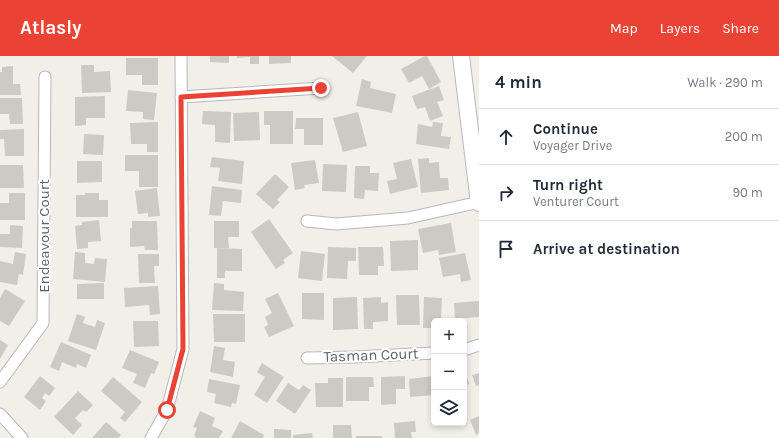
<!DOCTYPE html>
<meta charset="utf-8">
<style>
:root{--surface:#fff;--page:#f2f2f3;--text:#1f2937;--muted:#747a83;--line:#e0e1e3;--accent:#ea4335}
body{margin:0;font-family:Karla,sans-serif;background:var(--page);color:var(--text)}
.controls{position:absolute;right:12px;bottom:12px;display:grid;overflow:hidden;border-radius:6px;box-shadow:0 2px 6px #0003}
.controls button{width:36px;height:36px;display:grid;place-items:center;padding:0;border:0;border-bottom:1px solid var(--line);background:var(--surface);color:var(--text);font:20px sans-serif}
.stop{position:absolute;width:12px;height:12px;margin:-9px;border:3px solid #ea4335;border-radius:50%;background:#fff}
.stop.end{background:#ea4335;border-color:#fff;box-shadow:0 1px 4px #0008}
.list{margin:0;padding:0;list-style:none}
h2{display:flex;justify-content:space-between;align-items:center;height:52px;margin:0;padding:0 16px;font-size:17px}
h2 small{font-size:13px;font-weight:400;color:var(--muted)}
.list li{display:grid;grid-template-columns:26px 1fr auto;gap:12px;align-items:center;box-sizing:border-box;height:56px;padding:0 16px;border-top:1px solid var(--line)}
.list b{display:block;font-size:15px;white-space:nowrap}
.list p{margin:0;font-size:13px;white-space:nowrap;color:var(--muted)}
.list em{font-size:13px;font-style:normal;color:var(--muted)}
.icon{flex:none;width:22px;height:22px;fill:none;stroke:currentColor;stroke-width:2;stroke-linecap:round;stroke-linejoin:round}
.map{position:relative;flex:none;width:479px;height:382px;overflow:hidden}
header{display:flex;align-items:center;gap:24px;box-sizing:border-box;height:56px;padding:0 20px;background:var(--accent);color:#fff}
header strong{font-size:19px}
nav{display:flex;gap:22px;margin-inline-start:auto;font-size:14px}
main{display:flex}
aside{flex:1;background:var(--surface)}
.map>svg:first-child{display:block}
.building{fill:#cccac5}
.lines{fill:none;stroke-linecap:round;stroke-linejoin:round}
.street-casing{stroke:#b5b8bc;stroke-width:13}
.secondary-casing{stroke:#b6babf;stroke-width:18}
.street{stroke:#fff;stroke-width:11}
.secondary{stroke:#fff;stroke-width:16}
.route{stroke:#ea4335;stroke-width:5}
.labels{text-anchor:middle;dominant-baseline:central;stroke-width:4;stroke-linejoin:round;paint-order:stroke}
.street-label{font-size:15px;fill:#5f6368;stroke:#fff}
</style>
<header>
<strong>Atlasly</strong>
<nav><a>Map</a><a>Layers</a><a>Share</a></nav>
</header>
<main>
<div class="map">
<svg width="479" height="382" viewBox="0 0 479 382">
<rect width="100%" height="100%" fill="#f1efe8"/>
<path class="building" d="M210 0H229V7L210 6Z
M237 0H259V8H250V1L237 2Z
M269 0H291V7L269 8Z
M332 0H367L353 17Z
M425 0H427L441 26 429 33 422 20 409 27 401 13Z
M126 2H158V29H142V19H126Z
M81 9H94V16L110 15 111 36 82 37Z
M13 10V28H20L21 39H0V16H2V11Z
M362 23 371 26 370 32 396 38 392 57 356 50Z
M439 30 444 44 437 46 443 60 430 65 425 51 417 53 412 40Z
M128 34 157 37 154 64 143 63V56L126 55Z
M105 40V62H86V69L75 70V41Z
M0 42H22L23 68H10L9 58H0Z
M203 55 231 56 230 87 215 86V69L202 68Z
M264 55H293V88H270V69H264Z
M259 56 260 84 234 85 233 57Z
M358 56 367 90 343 96 333 62Z
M296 62H323V89H304V73H295Z
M158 66V96H147V88H131L130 67Z
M433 66 443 67 441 80 451 81 449 93 416 88 418 68 432 71Z
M24 73V100H5L4 83H0V74Z
M84 78 104 79 103 99 83 98Z
M125 99H158V131H139V115H125Z
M212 101 244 105 242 128 218 125 220 112 210 111Z
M429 102V107L439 106 440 122H448L449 134 421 137 418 103Z
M411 103 418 131 390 138 387 125 397 123 393 107Z
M315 104 319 127 304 129 305 132 295 134 291 107Z
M77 105H102V126L77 127Z
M323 108 347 109 346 136 322 135Z
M0 109H23L24 132H0Z
M355 110H370V117H379L378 135 365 134 364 143 354 142Z
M275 118 289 131 277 144 280 146 273 153 256 138Z
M212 130 242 134 241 147 223 145 221 160 209 159Z
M157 132 160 160 148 161V157L138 158 135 135Z
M9 137H25V164H0V147H9Z
M85 137H99V144H108V161H76V139H85Z
M269 163 293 197 283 204 285 207 276 213 251 176Z
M99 164 101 185 88 186V192L77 193 75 170 82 169V166Z
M132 165H157L158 194H145L144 190 130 191V172H132Z
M214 165H239V181H228L229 192H214Z
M451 167 456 196 439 199 438 194 423 197 418 173Z
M10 169 23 170 22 192 0 191V178H10Z
M418 184V214L391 215 390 185Z
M328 191 356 192V205H348L347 223 327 222Z
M358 191H383L384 210H378V219H359Z
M217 192 242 193V215H225V222H217Z
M301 195 325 198 322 225 298 222Z
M15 196 26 198 23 219 19 218 17 229 0 226V205L13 208Z
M75 196 85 197V207L94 208 95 202 107 203 105 226 73 223Z
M465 197 471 224 461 226 460 218 443 221 439 202Z
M138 198H159V210H154L155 227H139Z
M104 227V243H77V228Z
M214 227 224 228V234L244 236 243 255 212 254Z
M158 230 160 258 150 259 149 249 125 251 124 232Z
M5 233 25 245 9 270 0 265V242Z
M278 237 294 270 269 281 264 271 268 269 265 261 272 257 265 243Z
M302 237H324V264L302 263Z
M396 239H419L420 269H397Z
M357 241 358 273 333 274V242Z
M381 241V247L388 246V265L373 266V273H364L363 242Z
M424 241 442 242 441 262 452 263V265H434V272H423Z
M479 245V261L455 263 454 247Z
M77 258 85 261 83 267 95 271 97 264 105 267 96 294 68 285Z
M213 258H245V286H214Z
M133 265H158L159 290 134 291Z
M0 284 8 289 0 303Z
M61 286 91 299 86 312 77 308 76 312 62 306 59 315 50 311Z
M214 290 225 292 223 304 235 306 233 321 210 316Z
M130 294 159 306 154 318 151 317 145 332 133 327 137 318 122 312Z
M262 307 284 321 267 347 254 339 265 321 257 316Z
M479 317V329L476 330 472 319Z
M466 318 469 328 464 330V319Z
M40 320 55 332 49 340 45 337 42 342 46 345 40 354 24 341Z
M405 320V333H396V348L381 349V321Z
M434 320V339L410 341 409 323Z
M113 321 142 346 125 366 120 362 125 356 101 335Z
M346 321H373L374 331H369V345H346Z
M328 322H343V351H316L315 327H328Z
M209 323 240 329 236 348 232 347 231 351 214 347 216 338 207 336Z
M288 327 299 334 303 329 311 334 295 358 276 345Z
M78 335 93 349 86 356 83 354 75 362 82 369 73 379 54 361Z
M200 355 215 362 212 370 223 375 219 382H197L194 380 197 372 193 371Z
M479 360V377L476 379 470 364Z
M240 365 264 379 263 382H231Z
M415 365 416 376H411L412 382H395L394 367Z
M106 366 121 379 118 382H92Z
M333 369H351L352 382H333Z
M274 373 291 374V382H274Z
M312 377 313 382H293V379Z
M356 380H382V382H356Z"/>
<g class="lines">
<defs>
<path id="street" d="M181 41 321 32
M307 165 336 168 408 162 479 146
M464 294 479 289
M307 302 354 301 434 297
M0 326 43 267 45 21
M0 358 22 382
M151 382 167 354 183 293 181 0"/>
<path id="secondary" d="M461 0 479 147"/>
</defs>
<use href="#street" class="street-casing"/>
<use href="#secondary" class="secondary-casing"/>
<use href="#street" class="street"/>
<use href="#secondary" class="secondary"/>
</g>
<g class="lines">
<path class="route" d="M167 354 183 293 181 41 321 32"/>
</g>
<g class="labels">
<g class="street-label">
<text transform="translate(44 180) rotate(-90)">Endeavour Court</text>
<text transform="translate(371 299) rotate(-2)">Tasman Court</text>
</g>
</g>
</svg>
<div class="controls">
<button>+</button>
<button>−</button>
<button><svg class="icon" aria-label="layers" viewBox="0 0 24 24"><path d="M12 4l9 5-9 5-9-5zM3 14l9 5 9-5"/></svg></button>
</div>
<div class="stop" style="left:167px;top:354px"></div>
<div class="stop end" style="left:321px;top:32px"></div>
</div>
<aside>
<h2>4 min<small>Walk · 290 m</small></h2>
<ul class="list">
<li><svg class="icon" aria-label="ahead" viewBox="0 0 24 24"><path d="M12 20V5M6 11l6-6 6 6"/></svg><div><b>Continue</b><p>Voyager Drive</p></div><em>200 m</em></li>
<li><svg class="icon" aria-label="right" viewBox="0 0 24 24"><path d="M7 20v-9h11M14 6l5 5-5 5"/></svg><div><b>Turn right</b><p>Venturer Court</p></div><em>90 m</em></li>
<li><svg class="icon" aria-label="arrive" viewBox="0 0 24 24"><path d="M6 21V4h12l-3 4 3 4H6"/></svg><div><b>Arrive at destination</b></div></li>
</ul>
</aside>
</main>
